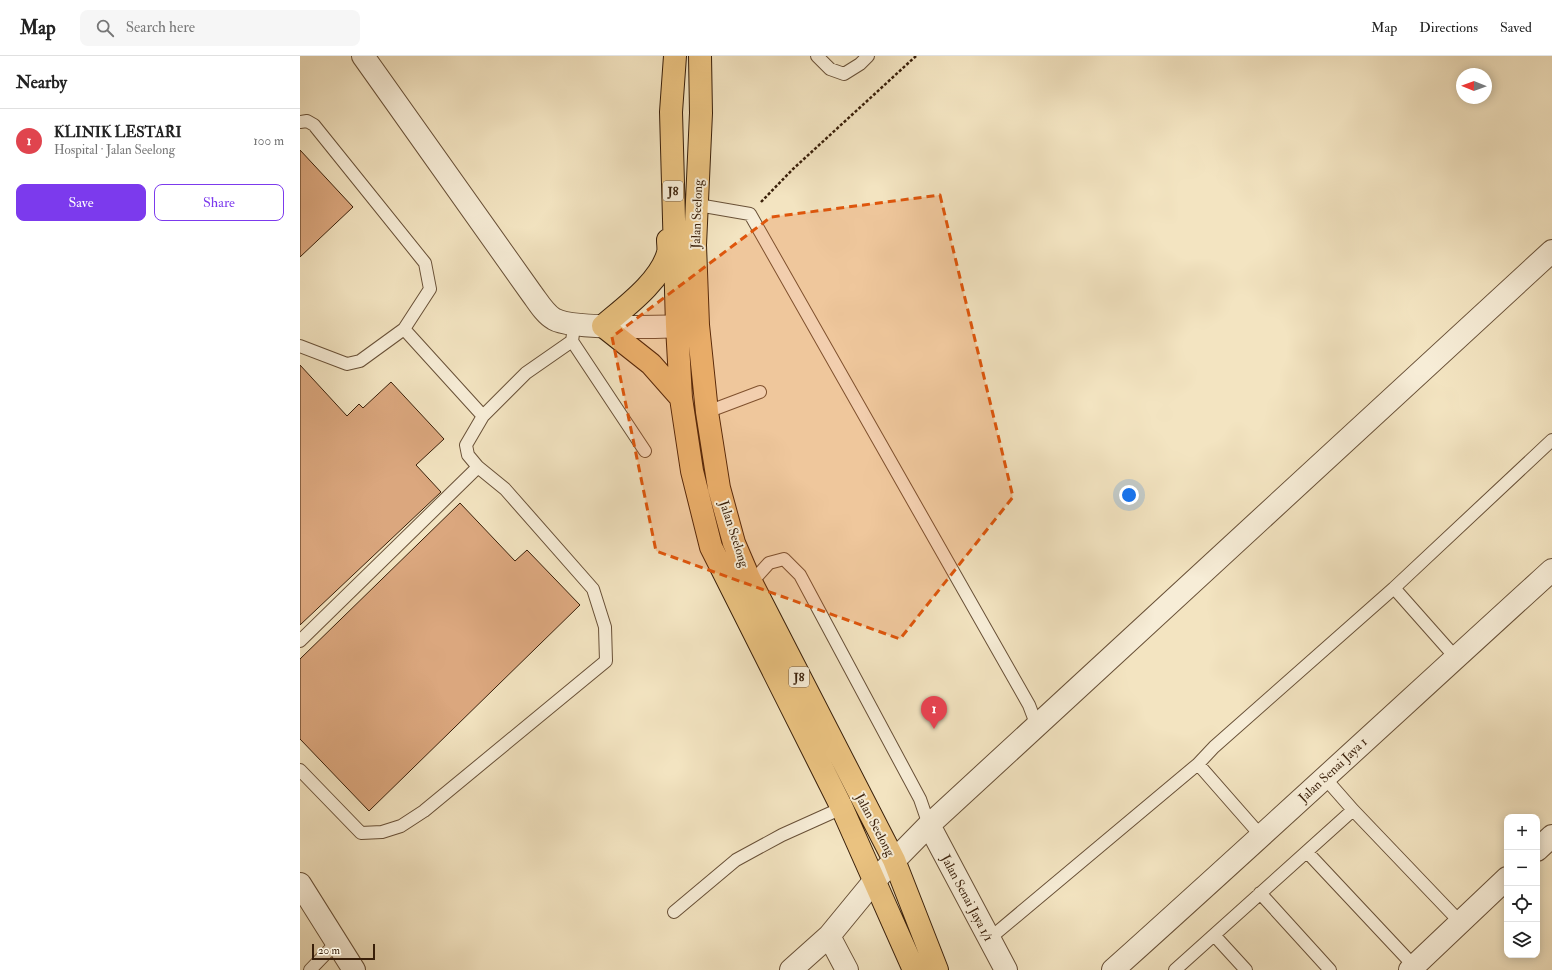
<!DOCTYPE html>
<meta charset="utf-8">
<style>
:root{--surface:#fff;--page:#f6f6f6;--text:#222;--muted:#767676;--line:#e0e0e0;--accent:#7c3aed}
body{margin:0;font-family:"IM FELL Double Pica",serif;background:var(--page);color:var(--text)}
.controls{position:absolute;right:12px;bottom:12px;display:grid;overflow:hidden;border-radius:8px;box-shadow:0 2px 10px #0003}
.controls button{width:36px;height:36px;display:grid;place-items:center;padding:0;border:0;border-bottom:1px solid var(--line);background:var(--surface);color:var(--text);font:20px sans-serif}
.compass{position:absolute;left:1156px;top:12px;width:36px;height:36px;border-radius:50%;background:var(--surface);box-shadow:0 2px 10px #0003;rotate:271deg}
.scale{position:absolute;left:12px;bottom:10px;width:63px;box-sizing:border-box;padding-left:4px;border:2px solid #391f09;border-top:0;font-size:11px;line-height:14px;white-space:nowrap;color:#391f09;-webkit-text-stroke:3px #f7edd7;paint-order:stroke}
.you{position:absolute;left:829px;top:439px;width:14px;height:14px;margin:-10px;border:3px solid #fff;border-radius:50%;background:#1a73e8;box-shadow:0 0 0 6px #1a73e833}
.badge{display:grid;place-items:center;width:26px;height:26px;border-radius:50%;background:var(--accent);color:#fff;font-size:13px;font-weight:700}
.pin{position:absolute;translate:-50% -33px;filter:drop-shadow(0 1px 2px #0008)}
.pin::after{content:'';position:absolute;top:21px;width:14px;height:12px;background:inherit;clip-path:polygon(0 0,100% 0,50% 100%)}
.list{margin:0;padding:0;list-style:none}
h2{display:flex;justify-content:space-between;align-items:center;height:52px;margin:0;padding:0 16px;font-size:17px}
h2 small{font-size:13px;font-weight:400;color:var(--muted)}
.list li{display:grid;grid-template-columns:26px 1fr auto;gap:12px;align-items:center;box-sizing:border-box;height:64px;padding:0 16px;border-top:1px solid var(--line)}
.list b{display:block;font-size:15px;white-space:nowrap}
.list p{margin:0;font-size:13px;white-space:nowrap;color:var(--muted)}
.list em{font-size:13px;font-style:normal;color:var(--muted)}
.actions{display:flex;gap:8px;padding:12px 16px}
.actions a{flex:1;padding:9px 0;border:1px solid var(--accent);border-radius:8px;text-align:center;font-size:14px;color:var(--accent)}
.actions .main{background:var(--accent);color:#fff}
.icon{flex:none;width:22px;height:22px;fill:none;stroke:currentColor;stroke-width:2;stroke-linecap:round;stroke-linejoin:round}
.map{position:relative;flex:none;width:1252px;height:914px;overflow:hidden}
header{display:flex;align-items:center;gap:24px;box-sizing:border-box;height:56px;padding:0 20px;background:var(--surface);border-bottom:1px solid var(--line)}
header strong{font-size:19px}
nav{display:flex;gap:22px;margin-inline-start:auto;font-size:14px}
.search{width:280px;height:36px;background:var(--page);display:flex;align-items:center;gap:10px;box-sizing:border-box;padding:0 14px;border-radius:8px;color:var(--muted);font-size:15px}
main{display:flex}
aside{flex:1;background:var(--surface)}
.map>svg:first-child{display:block}
.building{fill:#dba77e;stroke:#391f09}
.lines{fill:none;stroke-linecap:round;stroke-linejoin:round}
.service-casing{stroke:#685037;stroke-width:14}
.minor-casing{stroke:#685037;stroke-width:24}
.primary-casing{stroke:#391f09;stroke-width:24}
.path{stroke:#391f09;stroke-width:2.5;stroke-dasharray:3 2;stroke-linecap:butt}
.service{stroke:#f7edd7;stroke-width:12}
.minor{stroke:#f7edd7;stroke-width:22}
.primary{stroke:#eac280;stroke-width:22}
.marked{fill:#df560c;fill-opacity:0.2;stroke:#df560c;stroke-width:3;stroke-dasharray:8 5;stroke-linejoin:round}
.labels{text-anchor:middle;dominant-baseline:central;stroke-width:4;stroke-linejoin:round;paint-order:stroke}
.shield{fill:#f7edd7;stroke:#725d47;stroke-width:1}
.shield-label{font-size:12px;font-weight:bold;fill:#391f09}
.street-label{font-size:13px;fill:#391f09;stroke:#f7edd7}
</style>
<header>
<strong>Map</strong>
<div class="search"><svg class="icon" aria-label="search" viewBox="0 0 24 24"><circle cx="10" cy="10" r="6"/><path d="M15 15l6 6"/></svg>Search here</div>
<nav><a>Map</a><a>Directions</a><a>Saved</a></nav>
</header>
<main>
<aside>
<h2>Nearby<small></small></h2>
<ul class="list">
<li><span class="badge" style="background:#e0444e">1</span><div><b>KLINIK LESTARI</b><p>Hospital · Jalan Seelong</p></div><em>100 m</em></li>
</ul>
<div class="actions"><a class="main">Save</a><a>Share</a></div>
</aside>
<div class="map">
<svg width="1252" height="914" viewBox="0 0 1252 914">
<rect width="100%" height="100%" fill="#f3e4c1"/>
<filter id="stains"><feTurbulence type="fractalNoise" baseFrequency=".005" numOctaves="4"/><feColorMatrix values="0 0 0 0 .2 0 0 0 0 .09 0 0 0 0 .02 0 0 0 .5 -.17"/></filter>
<radialGradient id="worn" r=".72"><stop offset=".6" stop-color="#630" stop-opacity="0"/><stop offset="1" stop-color="#630" stop-opacity=".3"/></radialGradient>
<path class="building" d="M0 94 53 151 0 201Z
M0 309 47 360 59 348 63 352 91 326 144 383 116 409 141 436 0 569Z
M160 447 215 505 227 494 280 549 69 755 0 683V603Z"/>
<g class="lines">
<defs>
<path id="service" d="M517 0 530 13 544 18 560 8 568 0
M0 66 7 65 14 69 125 207 130 233 104 273 60 305 47 308 0 290
M398 149 450 158 729 649 737 670
M104 273 183 360
M273 278 272 285 345 395
M407 356 460 336
M451 527 469 507 484 503 500 519 620 743 629 769
M1094 532 1156 602
M0 585 178 411
M898 708 962 781
M0 714 61 777 82 776 101 770 124 755 306 605 305 571 293 533 205 433 178 411 168 399 166 389 183 360 226 317 272 285
M1024 721 1053 754
M1007 796 1114 910
M960 837 1030 914
M374 856 436 804 482 779 542 752
M914 879 946 914
M689 883 898 708 914 691 1094 532 1252 384
M10 914 37 886
M875 914 1053 754 1161 867"/>
<path id="minor" d="M63 0 232 238C238 246 245 258 254 263 272 274 372 271 397 269
M629 769 706 914
M1237 794 1252 780
M0 828 54 914
M529 880 547 914
M491 914 529 880 575 824 629 769 1252 195
M813 914C960 782 1106 647 1252 514
M1110 914 1207 822"/>
<path id="primary" d="M375 0 371 56 377 270 381 342 392 415 411 491 542 752 614 914
M400 0 401 57 395 189 398 269 407 356 419 432 434 487 449 522 594 804 637 914
M368 184C368 188 369 193 368 197 360 226 325 251 303 270L351 308 381 342"/>
</defs>
<use href="#service" class="service-casing"/>
<use href="#minor" class="minor-casing"/>
<use href="#primary" class="primary-casing"/>
<path class="path" d="M461 146 493 113 616 0"/>
<use href="#service" class="service"/>
<use href="#minor" class="minor"/>
<use href="#primary" class="primary"/>
</g>
<path class="marked" d="M640 139 713 441 600 583 356 495 312 281 471 161Z"/>
<g class="labels">
<g class="shield">
<rect x="363" y="125" width="20" height="20" rx="3"/>
<rect x="489" y="611" width="20" height="20" rx="3"/>
</g>
<g class="shield-label">
<text x="373" y="135">J8</text>
<text x="499" y="621">J8</text>
</g>
<g class="street-label">
<text transform="translate(397 158) rotate(-88)">Jalan Seelong</text>
<text transform="translate(434 478) rotate(72)">Jalan Seelong</text>
<text transform="translate(1033 714) rotate(-43)">Jalan Senai Jaya 1</text>
<text transform="translate(575 769) rotate(62)">Jalan Seelong</text>
<text transform="translate(667 842) rotate(62)">Jalan Senai Jaya 1/1</text>
</g>
</g>
<rect width="100%" height="100%" filter="url(#stains)"/>
<rect width="100%" height="100%" fill="url(#worn)"/>
</svg>
<div class="controls">
<button>+</button>
<button>−</button>
<button><svg class="icon" aria-label="locate" viewBox="0 0 24 24"><circle cx="12" cy="12" r="6"/><path d="M12 2v4M12 18v4M2 12h4M18 12h4"/></svg></button>
<button><svg class="icon" aria-label="layers" viewBox="0 0 24 24"><path d="M12 4l9 5-9 5-9-5zM3 14l9 5 9-5"/></svg></button>
</div>
<svg class="compass" viewBox="-18 -18 36 36"><path d="M0-13l5 13h-10z" fill="#e53935"/><path d="M0 13l5-13h-10z" fill="#767676"/></svg>
<div class="scale">20 m</div>
<div class="you"></div>
<div class="pin badge" style="left:634px;top:673px;background:#e0444e">1</div>
</div>
</main>
